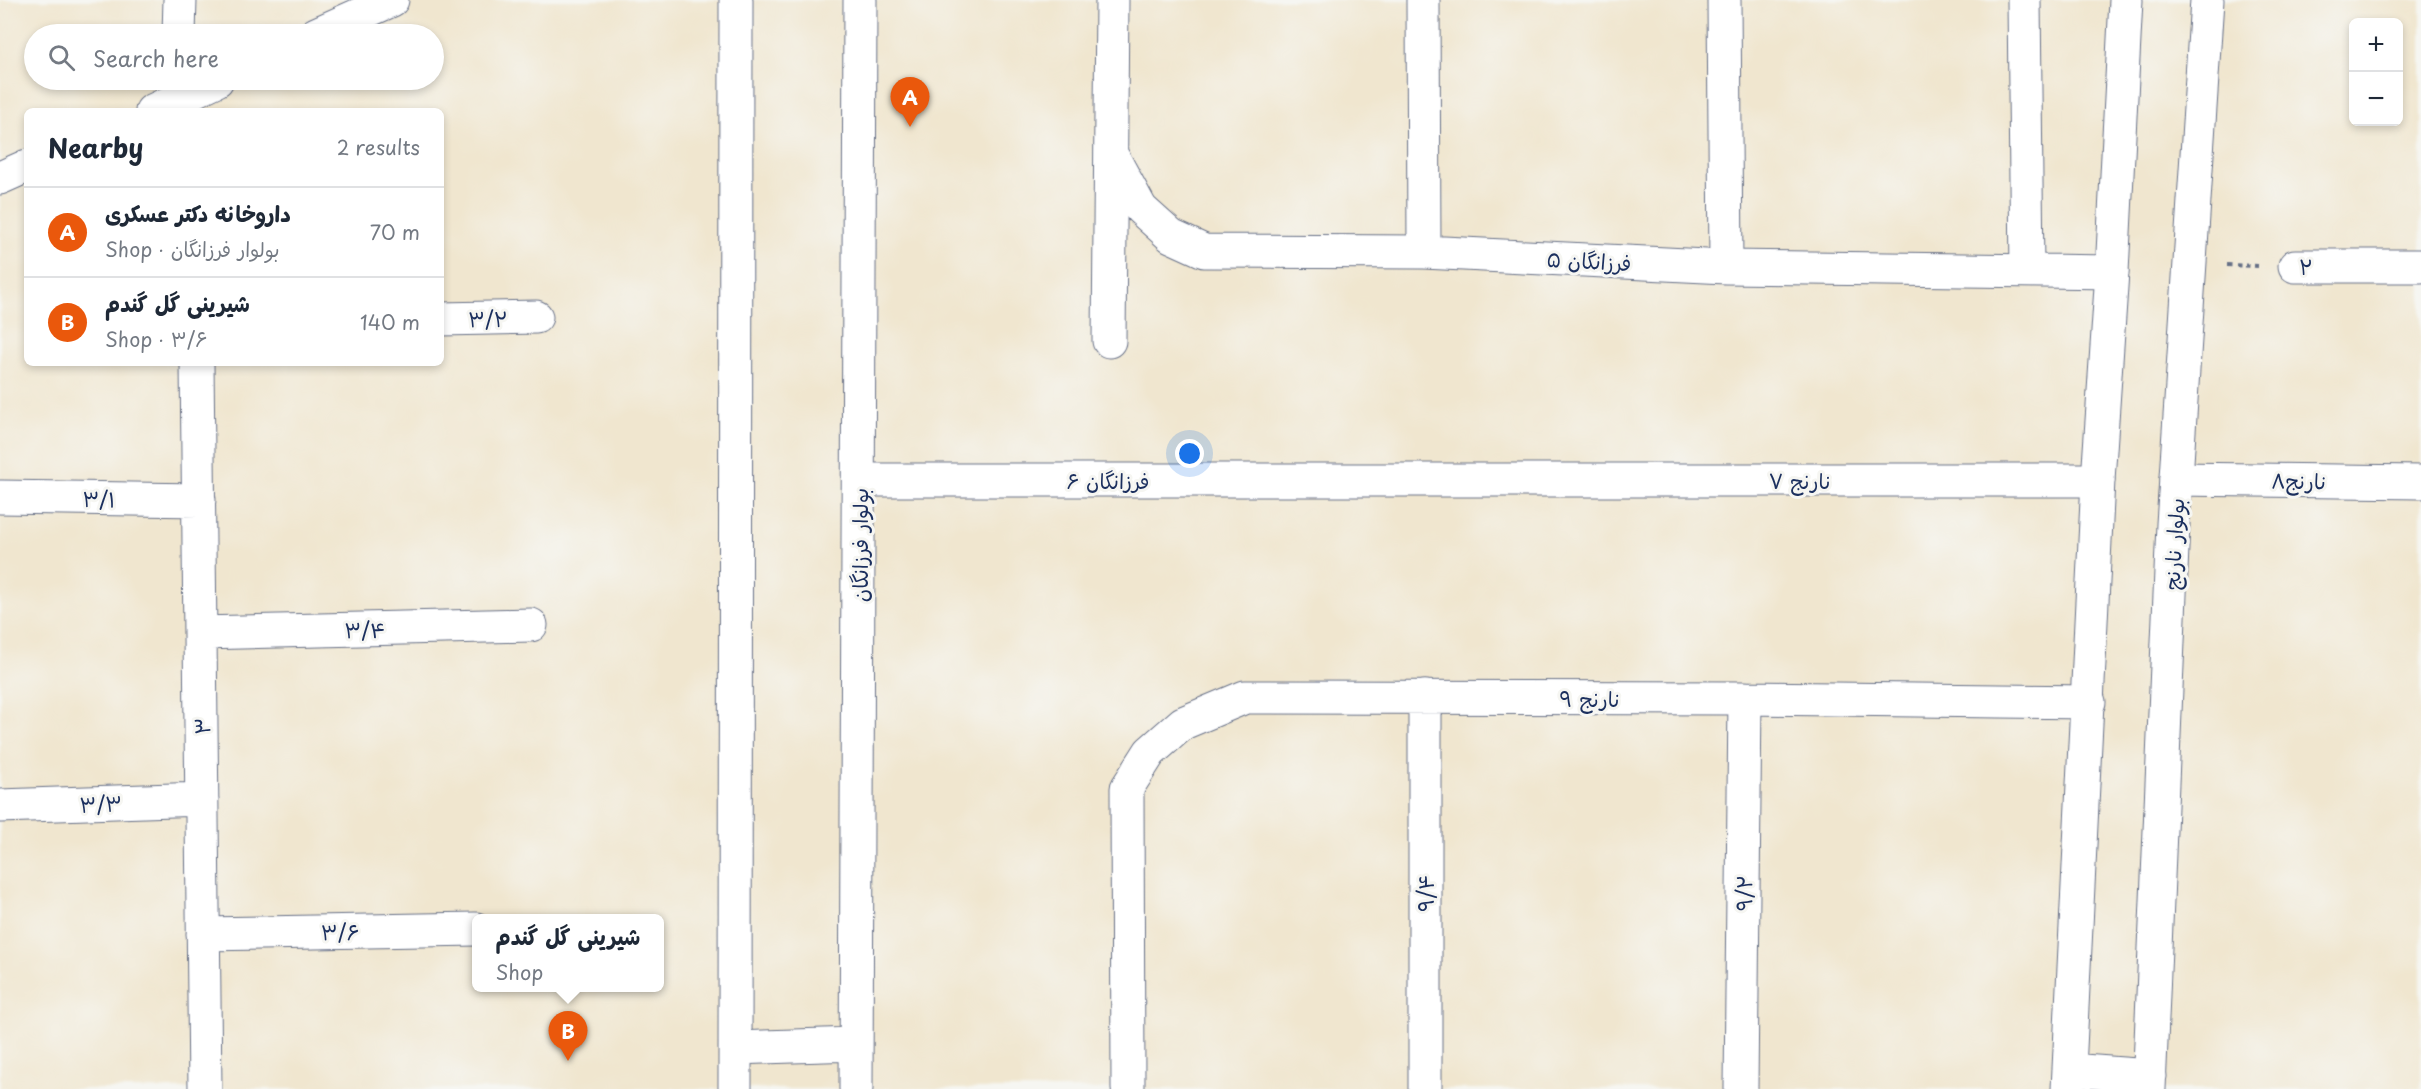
<!DOCTYPE html>
<meta charset="utf-8">
<style>
:root{--surface:#fff;--page:#f2f2f3;--text:#1f2937;--muted:#747a83;--line:#e0e1e3;--accent:#ea580c}
body{margin:0;font-family:"Playpen Sans","Playpen Sans Arabic",sans-serif;background:var(--page);color:var(--text)}
.controls{position:absolute;right:18px;top:18px;display:grid;overflow:hidden;border-radius:9px;box-shadow:0 3px 9px #0003}
.controls button{width:54px;height:54px;display:grid;place-items:center;padding:0;border:0;border-bottom:2px solid var(--line);background:var(--surface);color:var(--text);font:30px sans-serif}
.you{position:absolute;left:1190px;top:454px;width:21px;height:21px;margin:-15px;border:4px solid #fff;border-radius:50%;background:#1a73e8;box-shadow:0 0 0 9px #1a73e833}
.badge{display:grid;place-items:center;width:39px;height:39px;border-radius:50%;background:var(--accent);color:#fff;font-size:20px;font-weight:700}
.pin{position:absolute;translate:-50% -50px;filter:drop-shadow(0 2px 3px #0008)}
.pin::after{content:'';position:absolute;top:32px;width:21px;height:18px;background:inherit;clip-path:polygon(0 0,100% 0,50% 100%)}
.popup{position:absolute;left:472px;top:914px;width:192px;height:78px;box-sizing:border-box;display:grid;place-content:center;border-radius:9px;background:var(--surface);filter:drop-shadow(0 2px 4px #0005);font-size:20px;white-space:nowrap;color:var(--muted)}
.popup b{font-size:22px;color:var(--text)}
.popup::after{content:'';position:absolute;left:50%;top:100%;margin-left:-12px;border:12px solid transparent;border-top-color:var(--surface)}
.list{margin:0;padding:0;list-style:none}
h2{display:flex;justify-content:space-between;align-items:center;height:78px;margin:0;padding:0 24px;font-size:26px}
h2 small{font-size:20px;font-weight:400;color:var(--muted)}
.list li{display:grid;grid-template-columns:39px 1fr auto;gap:18px;align-items:center;box-sizing:border-box;height:90px;padding:0 24px;border-top:2px solid var(--line)}
.list b{display:block;font-size:22px;white-space:nowrap}
.list p{margin:0;font-size:20px;white-space:nowrap;color:var(--muted)}
.list em{font-size:20px;font-style:normal;color:var(--muted)}
.icon{flex:none;width:33px;height:33px;fill:none;stroke:currentColor;stroke-width:2;stroke-linecap:round;stroke-linejoin:round}
.map{position:relative;flex:none;width:2421px;height:1089px;overflow:hidden}
.search{position:absolute;background:var(--surface);box-shadow:0 3px 9px #0003;left:24px;top:24px;width:420px;height:66px;display:flex;align-items:center;gap:15px;box-sizing:border-box;padding:0 21px;border-radius:33px;color:var(--muted);font-size:22px}
.panel{position:absolute;background:var(--surface);box-shadow:0 3px 9px #0003;left:24px;top:108px;width:420px;height:258px;border-radius:9px}
.map>svg:first-child{display:block}
.lines{fill:none;stroke-linecap:round;stroke-linejoin:round}
.street-casing{stroke:#666f86;stroke-width:35}
.secondary-casing{stroke:#666f86;stroke-width:35}
.path{stroke:#666f86;stroke-width:4;stroke-dasharray:4.5 4.5;stroke-linecap:butt}
.street{stroke:#fff;stroke-width:33}
.secondary{stroke:#fff;stroke-width:33}
.labels{text-anchor:middle;dominant-baseline:central;stroke-width:6;stroke-linejoin:round;paint-order:stroke}
.street-label{font-size:21px;fill:#1b2f5e;stroke:#f6f6f2}
</style>
<div class="map">
<svg width="2421" height="1089" viewBox="0 0 2421 1089">
<rect width="100%" height="100%" fill="#f6f6f2"/>
<filter id="ink" filterUnits="userSpaceOnUse"><feTurbulence type="fractalNoise" baseFrequency=".0167" numOctaves="2"/><feDisplacementMap in="SourceGraphic" scale="12" xChannelSelector="R" yChannelSelector="G"/><feConvolveMatrix kernelMatrix="1 2 1 2 8 2 1 2 1" color-interpolation-filters="sRGB"/></filter>
<filter id="wash" filterUnits="userSpaceOnUse"><feTurbulence type="fractalNoise" baseFrequency=".008" numOctaves="4" result="noise"/><feDisplacementMap in="SourceGraphic" scale="24" xChannelSelector="R" yChannelSelector="G"/><feGaussianBlur stdDeviation="1.35" result="paint"/><feColorMatrix in="noise" values="0 0 0 0 0 0 0 0 0 0 0 0 0 0 0 0 0 1.4 0 .05"/><feComposite in="paint" operator="in"/></filter>
<g filter="url(#wash)">
<rect width="100%" height="100%" fill="#f0e6cf"/>
</g>
<g filter="url(#ink)">
<g class="lines">
<defs>
<path id="street" d="M1423 0 1424 252
M1724 0 1726 267
M2024 0 2027 270
M179 34 180 0
M316 34 392 0
M152 111 217 80
M1111 154 1141 209 1171 236 1204 251 1424 252 1726 267 2112 272
M0 178 27 166
M2295 266H2421
M441 319 536 317
M1109 341 1112 0
M197 363 205 1089
M2176 479 2421 482
M859 480H2098
M0 497 199 500
M200 633 531 625
M0 806 202 799
M203 934 476 929
M1128 1089 1127 788 1150 752 1183 723 1245 697 1745 698 2089 702
M1425 1089V697
M1741 1089 1745 698"/>
<path id="secondary" d="M735 1048 855 1044
M2069 1070 2150 1076
M735 1089 736 0
M856 1089 860 0
M2068 1089 2098 480 2112 272 2126 0
M2149 1089 2173 524 2207 0"/>
</defs>
<use href="#street" class="street-casing"/>
<use href="#secondary" class="secondary-casing"/>
<path class="path" d="M2227 265 2258 266"/>
<use href="#street" class="street"/>
<use href="#secondary" class="secondary"/>
</g>
</g>
<g class="labels">
<g class="street-label">
<text transform="translate(1589 260) rotate(3)">فرزانگان ۵</text>
<text x="2306" y="266">۲</text>
<text transform="translate(488 318) rotate(-1)">۳/۲</text>
<text x="1108" y="480">فرزانگان ۶</text>
<text x="1800" y="480">نارنج ۷</text>
<text transform="translate(2299 480) rotate(1)">نارنج۸</text>
<text transform="translate(99 498) rotate(1)">۳/۱</text>
<text transform="translate(2173 544) rotate(-87)">بولوار نارنج</text>
<text transform="translate(859 545) rotate(-90)">بولوار فرزانگان</text>
<text transform="translate(365 629) rotate(-1)">۳/۴</text>
<text x="1590" y="698">نارنج ۹</text>
<text transform="translate(201 726) rotate(-91)">۳</text>
<text transform="translate(101 803) rotate(-2)">۳/۳</text>
<text transform="translate(1425 893) rotate(-90)">۹/۴</text>
<text transform="translate(1743 893) rotate(-89)">۹/۲</text>
<text transform="translate(340 931) rotate(-1)">۳/۶</text>
</g>
</g>
</svg>
<div class="controls">
<button>+</button>
<button>−</button>
</div>
<div class="you"></div>
<div class="pin badge" style="left:910px;top:127px">A</div>
<div class="pin badge" style="left:568px;top:1061px">B</div>
<div class="popup"><b>شیرینی گل گندم</b>Shop</div>
<div class="search"><svg class="icon" aria-label="search" viewBox="0 0 24 24"><circle cx="10" cy="10" r="6"/><path d="M15 15l6 6"/></svg>Search here</div>
<section class="panel">
<h2>Nearby<small>2 results</small></h2>
<ul class="list">
<li><span class="badge">A</span><div><b>داروخانه دکتر عسکری</b><p>Shop · بولوار فرزانگان</p></div><em>70 m</em></li>
<li><span class="badge">B</span><div><b>شیرینی گل گندم</b><p>Shop · ۳/۶</p></div><em>140 m</em></li>
</ul>
</section>
</div>
